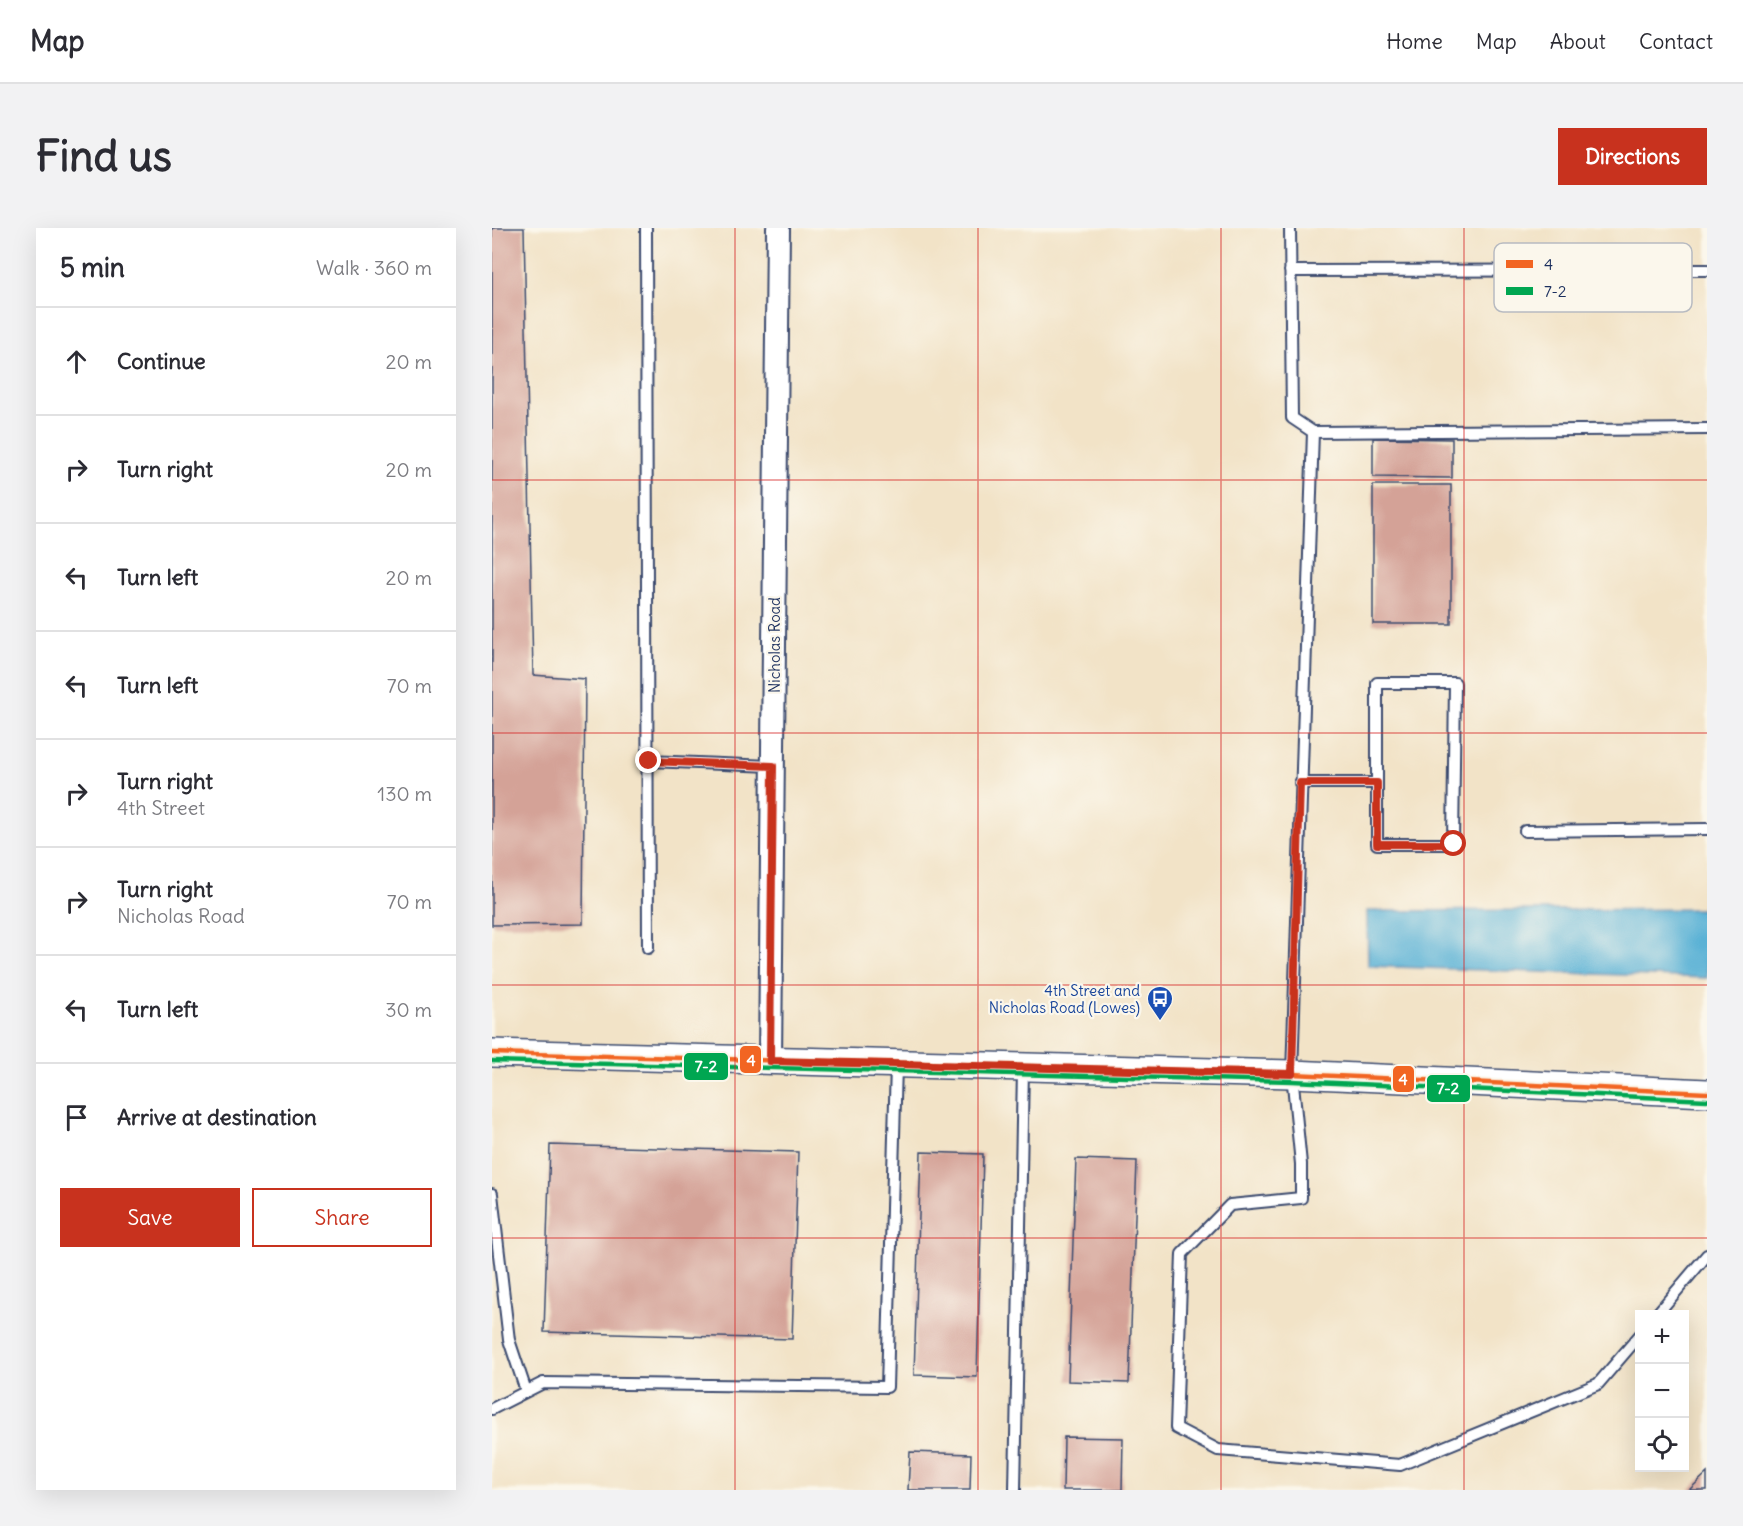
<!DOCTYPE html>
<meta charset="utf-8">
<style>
:root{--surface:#fff;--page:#f2f2f3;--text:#2b2b33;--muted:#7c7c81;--line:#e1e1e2;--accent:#c8321e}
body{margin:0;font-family:Delius,sans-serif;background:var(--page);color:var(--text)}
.controls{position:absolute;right:18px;bottom:18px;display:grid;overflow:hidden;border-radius:0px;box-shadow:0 6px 24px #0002}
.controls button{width:54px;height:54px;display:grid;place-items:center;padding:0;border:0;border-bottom:2px solid var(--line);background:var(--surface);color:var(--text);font:30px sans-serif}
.stop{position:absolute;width:18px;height:18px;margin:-14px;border:4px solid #c8321e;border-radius:50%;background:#fff}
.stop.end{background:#c8321e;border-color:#fff;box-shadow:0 2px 6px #0008}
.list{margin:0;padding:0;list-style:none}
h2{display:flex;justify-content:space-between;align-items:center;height:78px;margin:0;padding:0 24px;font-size:26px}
h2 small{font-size:20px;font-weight:400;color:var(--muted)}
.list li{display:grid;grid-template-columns:39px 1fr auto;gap:18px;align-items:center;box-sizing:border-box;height:108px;padding:0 24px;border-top:2px solid var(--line)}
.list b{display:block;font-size:22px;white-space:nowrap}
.list p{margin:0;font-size:20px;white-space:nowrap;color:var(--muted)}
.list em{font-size:20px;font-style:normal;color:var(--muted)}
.actions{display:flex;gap:12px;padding:18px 24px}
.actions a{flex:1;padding:14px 0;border:2px solid var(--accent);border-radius:0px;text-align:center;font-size:21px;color:var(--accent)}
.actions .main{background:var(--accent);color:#fff}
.icon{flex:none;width:33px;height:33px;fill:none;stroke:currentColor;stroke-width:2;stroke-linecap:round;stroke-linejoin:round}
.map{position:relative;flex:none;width:1215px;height:1262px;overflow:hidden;border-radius:0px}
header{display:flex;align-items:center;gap:36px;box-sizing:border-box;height:84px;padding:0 30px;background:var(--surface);border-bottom:2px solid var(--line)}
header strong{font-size:28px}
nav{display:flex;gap:33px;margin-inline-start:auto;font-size:21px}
.intro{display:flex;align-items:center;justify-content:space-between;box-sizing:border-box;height:144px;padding:0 36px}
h1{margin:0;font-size:42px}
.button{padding:15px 27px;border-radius:0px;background:var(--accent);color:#fff;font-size:21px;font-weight:700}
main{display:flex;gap:36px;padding:0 36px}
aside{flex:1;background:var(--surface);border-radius:0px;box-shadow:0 6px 24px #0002}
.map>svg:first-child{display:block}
.water{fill:#58b1d5;stroke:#3a709a;stroke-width:1.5}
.building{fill:#d4a297}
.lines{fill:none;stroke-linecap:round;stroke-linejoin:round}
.service-casing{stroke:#3b4a6e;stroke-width:14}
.minor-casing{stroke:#3b4a6e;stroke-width:26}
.tertiary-casing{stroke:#3b4a6e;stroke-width:30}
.service{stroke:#fff;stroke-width:10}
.minor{stroke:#fff;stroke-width:22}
.tertiary{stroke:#fff;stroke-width:27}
.bus-1-casing{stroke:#fbf7ec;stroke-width:9}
.bus-2-casing{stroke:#fbf7ec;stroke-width:9}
.bus-1{stroke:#f26522;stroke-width:4.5}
.bus-2{stroke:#00a651;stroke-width:4.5}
.route{stroke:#c8321e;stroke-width:8}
.grid{fill:none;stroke:#d62828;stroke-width:1.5;stroke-opacity:0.55}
.labels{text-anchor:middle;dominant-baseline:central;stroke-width:4.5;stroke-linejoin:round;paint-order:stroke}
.street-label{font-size:15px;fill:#1b2f5e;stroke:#fbf7ec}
.transit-label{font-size:15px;fill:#164399;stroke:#fbf7ec;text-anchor:end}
.key{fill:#fbf7ec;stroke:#b8bbc1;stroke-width:1.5}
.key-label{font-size:16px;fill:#1b2f5e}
.line-badge{stroke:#fbf7ec;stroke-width:2}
.badge-label{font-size:16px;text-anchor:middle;font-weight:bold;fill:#fff}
</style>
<header>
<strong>Map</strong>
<nav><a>Home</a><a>Map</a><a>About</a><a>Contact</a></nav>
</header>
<div class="intro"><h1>Find us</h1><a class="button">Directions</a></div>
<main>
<aside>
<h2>5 min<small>Walk · 360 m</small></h2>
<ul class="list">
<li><svg class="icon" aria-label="ahead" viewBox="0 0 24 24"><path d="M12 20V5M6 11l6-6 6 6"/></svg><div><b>Continue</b></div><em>20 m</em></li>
<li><svg class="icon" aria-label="right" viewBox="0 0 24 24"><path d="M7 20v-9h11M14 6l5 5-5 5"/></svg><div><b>Turn right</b></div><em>20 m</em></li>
<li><svg class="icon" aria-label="left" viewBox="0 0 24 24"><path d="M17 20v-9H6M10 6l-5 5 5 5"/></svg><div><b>Turn left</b></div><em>20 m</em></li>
<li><svg class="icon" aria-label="left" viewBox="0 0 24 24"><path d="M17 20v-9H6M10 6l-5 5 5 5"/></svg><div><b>Turn left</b></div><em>70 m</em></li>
<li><svg class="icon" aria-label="right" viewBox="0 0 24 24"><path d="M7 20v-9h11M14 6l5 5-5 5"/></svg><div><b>Turn right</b><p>4th Street</p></div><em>130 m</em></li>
<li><svg class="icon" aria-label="right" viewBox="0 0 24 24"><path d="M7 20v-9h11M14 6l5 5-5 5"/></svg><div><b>Turn right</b><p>Nicholas Road</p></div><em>70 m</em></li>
<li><svg class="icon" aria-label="left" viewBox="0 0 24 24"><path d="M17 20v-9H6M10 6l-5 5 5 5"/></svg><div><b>Turn left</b></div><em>30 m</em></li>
<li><svg class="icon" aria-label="arrive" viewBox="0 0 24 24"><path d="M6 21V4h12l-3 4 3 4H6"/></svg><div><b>Arrive at destination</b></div></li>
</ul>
<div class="actions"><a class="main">Save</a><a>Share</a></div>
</aside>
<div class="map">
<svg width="1215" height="1262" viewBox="0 0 1215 1262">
<rect width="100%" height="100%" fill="#fbf7ec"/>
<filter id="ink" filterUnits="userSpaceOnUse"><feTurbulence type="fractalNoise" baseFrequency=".0167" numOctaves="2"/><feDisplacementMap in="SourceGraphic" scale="12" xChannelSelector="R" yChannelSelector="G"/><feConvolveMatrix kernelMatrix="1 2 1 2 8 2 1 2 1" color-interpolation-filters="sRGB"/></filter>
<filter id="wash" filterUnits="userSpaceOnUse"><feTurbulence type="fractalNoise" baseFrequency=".008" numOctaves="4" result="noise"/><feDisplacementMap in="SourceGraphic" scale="24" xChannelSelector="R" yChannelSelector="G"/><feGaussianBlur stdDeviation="1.35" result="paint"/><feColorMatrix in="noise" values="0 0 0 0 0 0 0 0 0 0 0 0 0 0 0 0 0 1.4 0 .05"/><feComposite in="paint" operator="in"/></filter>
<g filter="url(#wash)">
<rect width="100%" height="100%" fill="#f2e3c7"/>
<path class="water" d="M1215 681V750L876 738 875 683Z"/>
<g id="blocks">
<path class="building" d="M0 0H32L41 447 93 451 91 696 0 697Z
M881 210 960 211V250L881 249Z
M881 257H959V396H881Z
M58 917 306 924 300 1111 52 1104Z
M429 924 491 926 485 1149 422 1147Z
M584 931 645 933 637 1155 576 1153Z
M572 1209 631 1210 630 1262H571Z
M418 1224 479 1226 478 1262H416Z
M1215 1245V1262H1197Z"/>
</g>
</g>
<g filter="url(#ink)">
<use href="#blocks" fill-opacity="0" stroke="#3b4a6e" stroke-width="1.5"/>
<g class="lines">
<defs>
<path id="service" d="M154 0 156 720
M798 0 800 190 821 204 1215 201
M798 43 1215 42
M821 204 800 846 809 936V970L738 977 690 1026 684 1200 726 1222 908 1237 1106 1156 1148 1107
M885 455H963L961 616H885Z
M157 533 281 538
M808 555H885
M1033 603 1215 601
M0 966 17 1112 34 1163
M1165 1086 1215 1027
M0 1181 51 1155 395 1159 404 837
M523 1262 531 841"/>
<path id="minor" d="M278 833 286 0"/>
<path id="tertiary" d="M0 825 800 846 1215 865"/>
</defs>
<use href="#service" class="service-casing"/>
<use href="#minor" class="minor-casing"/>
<use href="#tertiary" class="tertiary-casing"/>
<use href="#service" class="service"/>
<use href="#minor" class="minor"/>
<use href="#tertiary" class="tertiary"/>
<defs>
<path id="bus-1" d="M0 825 800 846 1215 865"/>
<path id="bus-2" d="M0 833 800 853 1215 872"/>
</defs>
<use href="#bus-1" class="bus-1-casing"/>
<use href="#bus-2" class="bus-2-casing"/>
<use href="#bus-1" class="bus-1"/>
<use href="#bus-2" class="bus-2"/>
</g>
</g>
<g class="lines" filter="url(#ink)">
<path class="route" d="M157 533 281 538 278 833 800 846 808 555H885V616H962"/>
</g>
<path class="grid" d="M243 0V1262M486 0V1262M729 0V1262M972 0V1262M0 252H1215M0 505H1215M0 757H1215M0 1010H1215"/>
<defs>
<symbol id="bus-pin" viewBox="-11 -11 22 30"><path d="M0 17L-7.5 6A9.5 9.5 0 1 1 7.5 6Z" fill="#1a4fb4" stroke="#fbf7ec"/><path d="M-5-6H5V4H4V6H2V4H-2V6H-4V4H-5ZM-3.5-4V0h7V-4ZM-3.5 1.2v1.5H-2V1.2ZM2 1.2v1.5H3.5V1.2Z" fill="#fff"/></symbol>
</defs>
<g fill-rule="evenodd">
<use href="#bus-pin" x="653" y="756" width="30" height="40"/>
</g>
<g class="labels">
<g class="street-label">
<text transform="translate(282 417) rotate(-90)">Nicholas Road</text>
</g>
<g class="transit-label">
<text x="648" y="762">4th Street and<tspan x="648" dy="17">Nicholas Road (Lowes)</tspan></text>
</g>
</g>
<rect x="1002" y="15" width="198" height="69" rx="9" class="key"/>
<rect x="1014" y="32" width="27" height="8" fill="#f26522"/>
<rect x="1014" y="59" width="27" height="8" fill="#00a651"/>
<g class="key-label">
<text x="1052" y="42">4</text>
<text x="1052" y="69">7-2</text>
</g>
<g class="line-badge">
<rect x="247" y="817" width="23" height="29" rx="6" fill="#f26522"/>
<rect x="191" y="824" width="46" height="29" rx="6" fill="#00a651"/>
<rect x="900" y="837" width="23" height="28" rx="6" fill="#f26522"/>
<rect x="934" y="846" width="45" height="29" rx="6" fill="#00a651"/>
</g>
<g class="badge-label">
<text x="259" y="838">4</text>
<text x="214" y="844">7-2</text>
<text x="911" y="857">4</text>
<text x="956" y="866">7-2</text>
</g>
</svg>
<div class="controls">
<button>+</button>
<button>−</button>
<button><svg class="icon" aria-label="locate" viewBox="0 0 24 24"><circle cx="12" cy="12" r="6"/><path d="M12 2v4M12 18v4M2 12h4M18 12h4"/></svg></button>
</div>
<div class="stop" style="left:962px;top:616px"></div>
<div class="stop end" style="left:157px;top:533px"></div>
</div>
</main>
